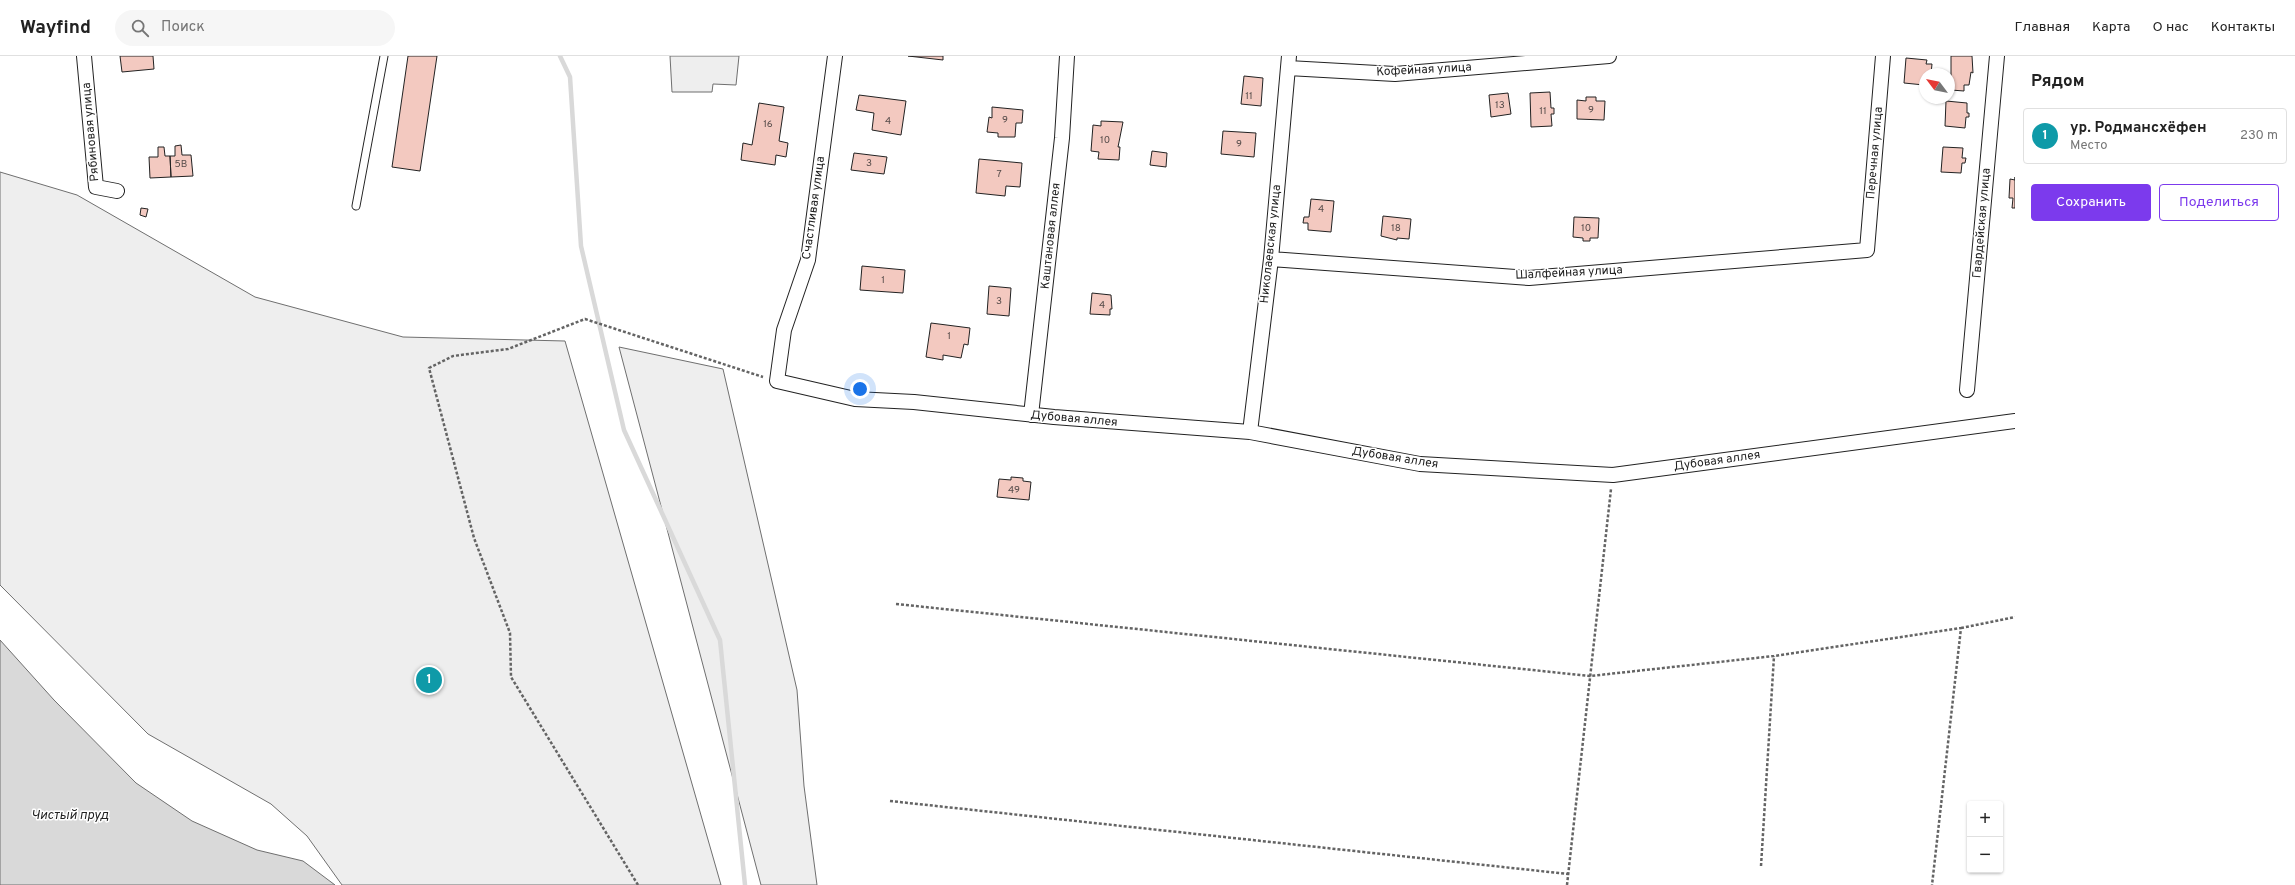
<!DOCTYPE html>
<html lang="ru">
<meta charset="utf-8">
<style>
:root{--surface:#fff;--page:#f6f6f6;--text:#222;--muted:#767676;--line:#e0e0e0;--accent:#7c3aed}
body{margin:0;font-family:Overpass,sans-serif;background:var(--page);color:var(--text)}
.controls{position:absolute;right:12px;bottom:12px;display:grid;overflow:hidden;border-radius:4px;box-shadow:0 1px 3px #0004}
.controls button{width:36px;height:36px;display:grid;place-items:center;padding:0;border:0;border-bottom:1px solid var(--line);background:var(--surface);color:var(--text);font:20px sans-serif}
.compass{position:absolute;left:1919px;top:12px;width:36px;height:36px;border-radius:50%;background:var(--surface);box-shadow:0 1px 3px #0004;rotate:302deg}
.you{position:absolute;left:860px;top:333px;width:14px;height:14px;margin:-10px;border:3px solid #fff;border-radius:50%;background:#1a73e8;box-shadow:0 0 0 6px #1a73e833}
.badge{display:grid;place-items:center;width:26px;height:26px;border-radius:50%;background:var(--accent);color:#fff;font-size:13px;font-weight:700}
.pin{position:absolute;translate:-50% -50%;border:2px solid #fff;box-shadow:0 1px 4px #0006}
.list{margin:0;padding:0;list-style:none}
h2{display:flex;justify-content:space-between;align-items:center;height:52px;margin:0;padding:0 16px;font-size:17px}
h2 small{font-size:13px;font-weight:400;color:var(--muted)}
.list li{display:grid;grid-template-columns:26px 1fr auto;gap:12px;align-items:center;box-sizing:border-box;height:56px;margin:0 8px 8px;padding:0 8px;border:1px solid var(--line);border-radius:4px}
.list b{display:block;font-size:15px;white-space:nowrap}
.list p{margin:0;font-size:13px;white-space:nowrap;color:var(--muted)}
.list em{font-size:13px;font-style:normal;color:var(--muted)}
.actions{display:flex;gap:8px;padding:12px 16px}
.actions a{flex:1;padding:9px 0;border:1px solid var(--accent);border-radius:4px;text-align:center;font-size:14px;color:var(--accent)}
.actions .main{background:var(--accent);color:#fff}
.icon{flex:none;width:22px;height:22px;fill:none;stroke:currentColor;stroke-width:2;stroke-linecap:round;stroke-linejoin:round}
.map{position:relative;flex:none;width:2015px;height:829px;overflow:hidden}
header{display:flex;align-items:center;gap:24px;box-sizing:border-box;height:56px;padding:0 20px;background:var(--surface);border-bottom:1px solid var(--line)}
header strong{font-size:19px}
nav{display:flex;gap:22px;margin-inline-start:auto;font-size:14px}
.search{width:280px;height:36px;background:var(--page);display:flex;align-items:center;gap:10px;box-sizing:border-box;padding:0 14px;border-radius:22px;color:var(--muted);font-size:15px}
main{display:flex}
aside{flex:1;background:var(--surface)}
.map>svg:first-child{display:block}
.green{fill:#eee;stroke:#6f6f6f}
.water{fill:#d9d9d9;stroke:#6f6f6f}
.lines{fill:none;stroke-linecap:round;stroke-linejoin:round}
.stream{stroke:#d9d9d9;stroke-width:4.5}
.building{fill:#f3c9c0;stroke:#222}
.service-casing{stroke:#222;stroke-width:9}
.minor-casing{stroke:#222;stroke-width:16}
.path{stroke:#646464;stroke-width:2.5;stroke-dasharray:3 2;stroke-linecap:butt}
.service{stroke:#fff;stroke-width:7}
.minor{stroke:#fff;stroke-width:14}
.labels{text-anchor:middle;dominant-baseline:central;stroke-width:3;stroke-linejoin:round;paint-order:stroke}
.number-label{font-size:10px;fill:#564c4a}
.street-label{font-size:12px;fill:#222;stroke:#fff}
.water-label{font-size:13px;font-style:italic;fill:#222;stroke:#fff}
</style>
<header>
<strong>Wayfind</strong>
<div class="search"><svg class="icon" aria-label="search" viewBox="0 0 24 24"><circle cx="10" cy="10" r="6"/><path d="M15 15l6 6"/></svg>Поиск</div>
<nav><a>Главная</a><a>Карта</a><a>О нас</a><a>Контакты</a></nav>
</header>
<main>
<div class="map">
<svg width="2015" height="829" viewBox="0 0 2015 829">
<rect width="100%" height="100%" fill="#fff"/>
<path class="green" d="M670 0H739L736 29 713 28 712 36H672Z
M0 116 77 139 255 241 403 281 565 285 721 829H342L307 780 271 748 148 678 0 529Z
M619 291 723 313 797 634 804 730 817 829H761Z"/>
<path class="water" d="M0 584 54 644 136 727 192 765 257 794 303 805 335 829H0Z"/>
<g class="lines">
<path class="stream" d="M560 0 570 21 581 190 624 374 720 584 745 829"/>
</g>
<path class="building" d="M120 0H153L154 13 122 16Z
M408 0H437L420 115 392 111Z
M908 0H943V4Z
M1951 0H1972L1973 17 1971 16 1969 29H1964V35L1951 34Z
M1906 2 1927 4 1926 8H1932L1931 18H1925L1924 29 1904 27Z
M1244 20 1263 22 1261 50 1241 48Z
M1550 36 1551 52H1554V58H1551L1552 70 1531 71 1530 37Z
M1508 37 1511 58 1491 61 1489 39Z
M859 39 906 45 901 79 872 74 874 57 856 54Z
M1586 41H1596V45H1605L1604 64 1577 63V44L1586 45Z
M1946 45 1967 47V57H1969V61H1966L1965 72 1945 70Z
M759 47 784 51 779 85 788 87 786 101 776 99 775 109 741 104 743 87 752 89Z
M992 51 1023 54 1022 67H1016L1015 81H998V77L987 76 989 61 992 62Z
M1101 65 1123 66 1118 91H1120L1119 104 1098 103 1099 96 1091 95 1093 69 1101 70Z
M1223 75 1256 77 1254 101 1221 98Z
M181 89 182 99H191L193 120 171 121 170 100H175V90Z
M158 91H164L165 100H170L171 121 150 122 149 101H158Z
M1943 91 1963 92 1962 102H1966L1965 107H1962L1961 117 1941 116Z
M1152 95 1167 97 1166 111 1150 109Z
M854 97 887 101 884 118 851 114Z
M979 103 1022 107 1020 131 1006 130 1005 140 976 137Z
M2015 121V152H2012L2013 142H2009L2010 123 2015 124Z
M1311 143 1334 145 1331 176 1308 174V167H1303L1304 161H1309Z
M141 152 148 153 146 161 140 159Z
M1383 160 1411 163 1409 183 1397 182V184L1381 180Z
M1574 161 1599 162 1598 182H1590V185H1583V182L1573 181Z
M862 210 905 214 903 237 860 234Z
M989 230 1011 232 1009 260 987 258Z
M1092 237 1111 239 1112 253H1110V259L1090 258Z
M931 267 970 272 968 289 964 288 961 302 943 299V304L926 301Z
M1011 421 1023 422V425L1031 426 1029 444 997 441 999 423 1011 424Z"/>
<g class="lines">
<defs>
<path id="service" d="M356 150 384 0"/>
<path id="minor" d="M84 0 96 131 117 135
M835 0 808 204 784 274 777 325 855 343 914 346 1054 361 1250 376 1420 408 1613 419 2015 365
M1288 12 1395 18 1609 0
M1271 203 1529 222 1867 194 1883 0
M1967 334 1997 0
M1031 359 1062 82 1067 0
M1250 376 1271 203 1289 0"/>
</defs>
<use href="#service" class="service-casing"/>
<use href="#minor" class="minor-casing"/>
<path class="path" d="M896 548 1590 620 1774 600 1961 572 1932 829
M1961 572 2015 561
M890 745 1568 818
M1761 810 1774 600
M638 829 511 621 510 577 474 482 429 312 453 300 508 293 585 263 763 321
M1567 829 1611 433"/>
<use href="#service" class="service"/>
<use href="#minor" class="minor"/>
</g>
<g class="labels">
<g class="number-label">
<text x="1249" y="40">11</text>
<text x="1500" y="49">13</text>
<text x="1591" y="54">9</text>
<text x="1543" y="55">11</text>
<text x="1005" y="64">9</text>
<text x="888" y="65">4</text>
<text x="768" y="68">16</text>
<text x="1105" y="84">10</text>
<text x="1239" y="88">9</text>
<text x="869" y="107">3</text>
<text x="181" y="108">5В</text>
<text x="999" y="118">7</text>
<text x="1321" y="153">4</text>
<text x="1396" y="172">18</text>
<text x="1586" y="172">10</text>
<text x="883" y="224">1</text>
<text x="999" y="245">3</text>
<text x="1102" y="249">4</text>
<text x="949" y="280">1</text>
<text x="1014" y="434">49</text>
</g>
<g class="street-label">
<text transform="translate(1424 14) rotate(-3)">Кофейная улица</text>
<text transform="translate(91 76) rotate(-95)">Рябиновая улица</text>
<text transform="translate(1875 97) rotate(-85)">Перечная улица</text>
<text transform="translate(814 152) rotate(-82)">Счастливая улица</text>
<text transform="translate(1982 167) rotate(-85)">Гвардейская улица</text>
<text transform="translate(1051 180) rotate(-84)">Каштановая аллея</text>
<text transform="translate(1271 188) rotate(-84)">Николаевская улица</text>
<text transform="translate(1569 217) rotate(-3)">Шалфейная улица</text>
<text transform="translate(1074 363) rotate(5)">Дубовая аллея</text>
<text transform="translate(1395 402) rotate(9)">Дубовая аллея</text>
<text transform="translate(1717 405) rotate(-8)">Дубовая аллея</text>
</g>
<g class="water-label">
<text x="70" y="760">Чистый пруд</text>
</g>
</g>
</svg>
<div class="controls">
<button>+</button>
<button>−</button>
</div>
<svg class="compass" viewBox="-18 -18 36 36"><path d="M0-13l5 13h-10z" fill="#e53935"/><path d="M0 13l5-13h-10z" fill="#767676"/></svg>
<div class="you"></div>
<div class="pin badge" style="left:429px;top:624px;background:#0f9aa8">1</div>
</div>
<aside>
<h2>Рядом<small></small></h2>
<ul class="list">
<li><span class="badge" style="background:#0f9aa8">1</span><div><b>ур. Родмансхёфен</b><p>Место</p></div><em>230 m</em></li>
</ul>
<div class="actions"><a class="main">Сохранить</a><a>Поделиться</a></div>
</aside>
</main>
